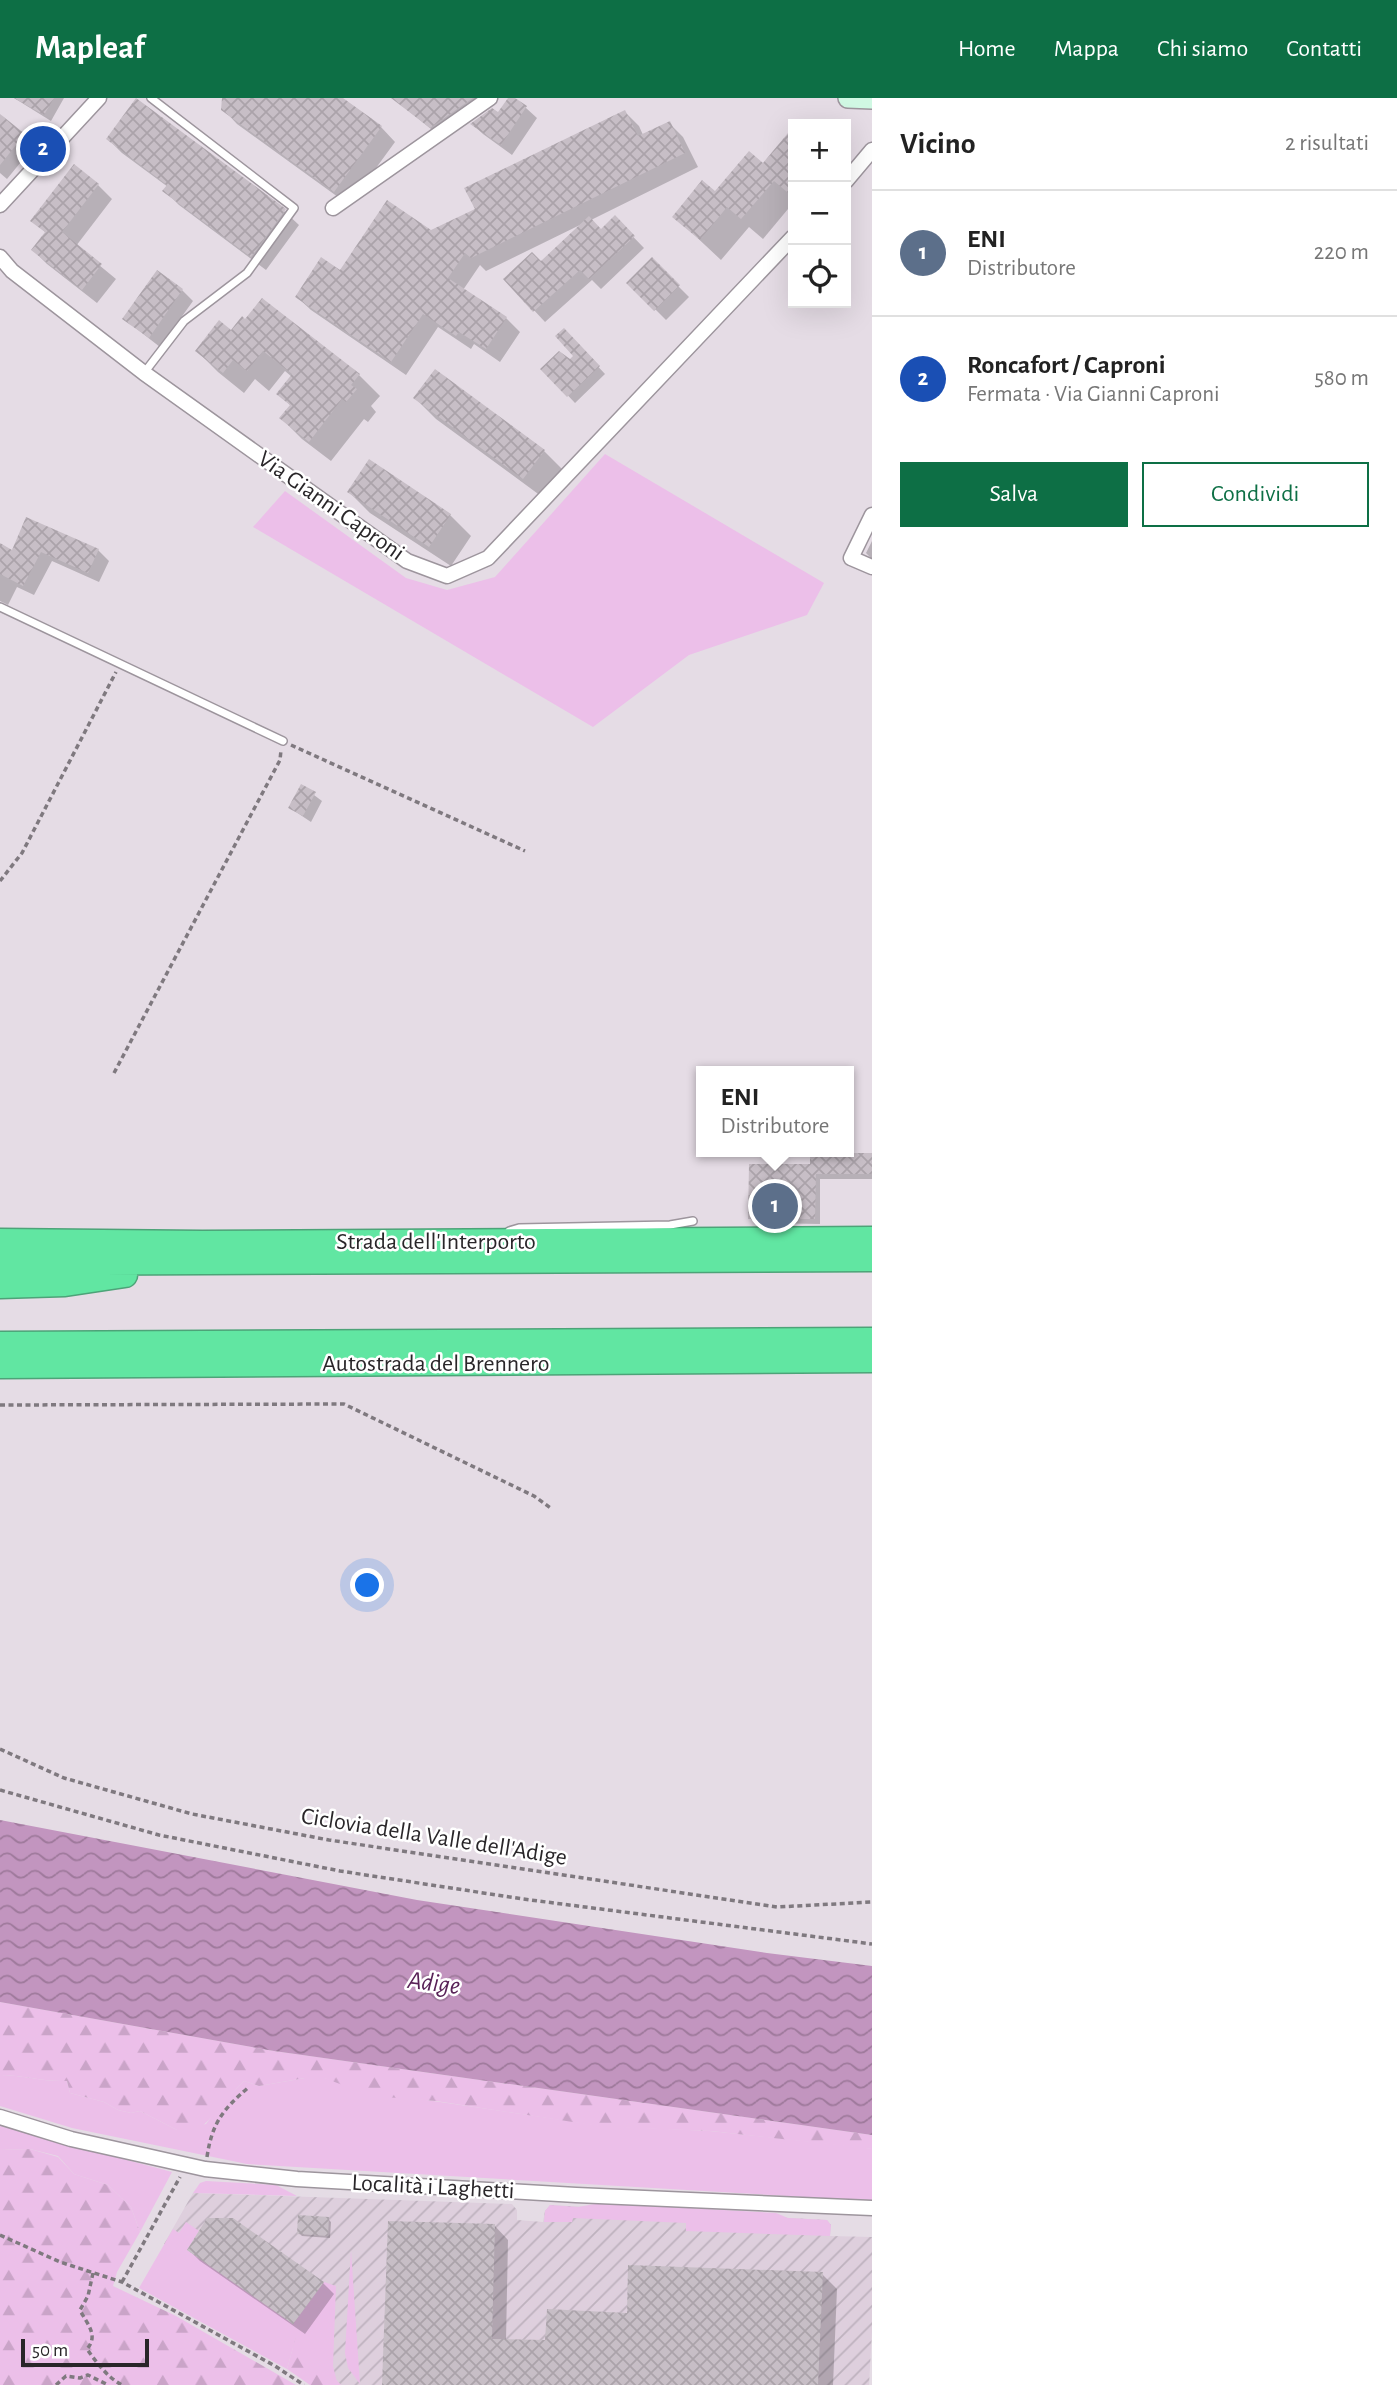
<!DOCTYPE html>
<html lang="it">
<meta charset="utf-8">
<style>
:root{--surface:#fff;--page:#f2f2f2;--text:#222;--muted:#767676;--line:#e0e0e0;--accent:#0d6f45}
body{margin:0;font-family:"Alegreya Sans",sans-serif;background:var(--page);color:var(--text)}
.controls{position:absolute;right:21px;top:21px;display:grid;overflow:hidden;border-radius:0px;box-shadow:0 7px 28px #0002}
.controls button{width:63px;height:63px;display:grid;place-items:center;padding:0;border:0;border-bottom:2px solid var(--line);background:var(--surface);color:var(--text);font:35px sans-serif}
.scale{position:absolute;left:21px;bottom:18px;width:128px;box-sizing:border-box;padding-left:7px;border:4px solid #292629;border-top:0;font-size:19px;line-height:24px;white-space:nowrap;color:#292629;-webkit-text-stroke:5px #fff;paint-order:stroke}
.you{position:absolute;left:368px;top:1488px;width:24px;height:24px;margin:-18px;border:5px solid #fff;border-radius:50%;background:#1a73e8;box-shadow:0 0 0 10px #1a73e833}
.badge{display:grid;place-items:center;width:46px;height:46px;border-radius:50%;background:var(--accent);color:#fff;font-size:23px;font-weight:700}
.pin{position:absolute;translate:-50% -50%;border:4px solid #fff;box-shadow:0 2px 7px #0006}
.popup{position:absolute;left:696px;top:968px;width:158px;height:91px;box-sizing:border-box;display:grid;place-content:center;border-radius:0px;background:var(--surface);filter:drop-shadow(0 2px 5px #0005);font-size:23px;white-space:nowrap;color:var(--muted)}
.popup b{font-size:26px;color:var(--text)}
.popup::after{content:'';position:absolute;left:50%;top:100%;margin-left:-14px;border:14px solid transparent;border-top-color:var(--surface)}
.list{margin:0;padding:0;list-style:none}
h2{display:flex;justify-content:space-between;align-items:center;height:91px;margin:0;padding:0 28px;font-size:30px}
h2 small{font-size:23px;font-weight:400;color:var(--muted)}
.list li{display:grid;grid-template-columns:46px 1fr auto;gap:21px;align-items:center;box-sizing:border-box;height:126px;padding:0 28px;border-top:2px solid var(--line)}
.list b{display:block;font-size:26px;white-space:nowrap}
.list p{margin:0;font-size:23px;white-space:nowrap;color:var(--muted)}
.list em{font-size:23px;font-style:normal;color:var(--muted)}
.actions{display:flex;gap:14px;padding:21px 28px}
.actions a{flex:1;padding:16px 0;border:2px solid var(--accent);border-radius:0px;text-align:center;font-size:24px;color:var(--accent)}
.actions .main{background:var(--accent);color:#fff}
.icon{flex:none;width:38px;height:38px;fill:none;stroke:currentColor;stroke-width:2;stroke-linecap:round;stroke-linejoin:round}
.map{position:relative;flex:none;width:872px;height:2287px;overflow:hidden}
header{display:flex;align-items:center;gap:42px;box-sizing:border-box;height:98px;padding:0 35px;background:var(--accent);color:#fff}
header strong{font-size:33px}
nav{display:flex;gap:38px;margin-inline-start:auto;font-size:24px}
main{display:flex}
aside{flex:1;background:var(--surface)}
.map>svg:first-child{display:block}
.industrial{fill:url(#industrial-furrows)}
.green{fill:#ecbfe9}
.forest{fill:url(#forest-firs)}
.water{fill:url(#water-waves)}
.shadow{fill:#0003}
.building{fill:url(#building-cross-hatch)}
.lines{fill:none;stroke-linecap:round;stroke-linejoin:round}
.lane-casing{stroke:#9d959d;stroke-width:10}
.street-casing{stroke:#9d959d;stroke-width:17}
.secondary-casing{stroke:#9d959d;stroke-width:22}
.highway-casing{stroke:#4da378;stroke-width:27}
.path{stroke:#7f797f;stroke-width:3.5;stroke-dasharray:5 3.5;stroke-linecap:butt}
.lane{stroke:#fff;stroke-width:7}
.street{stroke:#fff;stroke-width:14}
.secondary{stroke:#d0f8e3;stroke-width:19}
.highway{stroke:#61e6a2;stroke-width:24}
.labels{text-anchor:middle;dominant-baseline:central;stroke-width:5;stroke-linejoin:round;paint-order:stroke}
.street-label{font-size:24px;fill:#292629;stroke:#fff}
.water-label{font-size:26px;font-style:italic;fill:#582257;stroke:#fff}
</style>
<header>
<strong>Mapleaf</strong>
<nav><a>Home</a><a>Mappa</a><a>Chi siamo</a><a>Contatti</a></nav>
</header>
<main>
<div class="map">
<svg width="872" height="2287" viewBox="0 0 872 2287">
<defs>
<pattern id="industrial-furrows" width="10" height="10" patternUnits="userSpaceOnUse" patternTransform="scale(1.75)"><rect width="10" height="10" fill="#decfdd"/><path d="M-1 1l2-2M0 10L10 0M9 11l2-2" fill="none" stroke="#beb2be"/></pattern>
<pattern id="forest-firs" width="22" height="20" patternUnits="userSpaceOnUse" patternTransform="scale(1.75)"><rect width="22" height="20" fill="#ecbfe9"/><path d="M5 1l3.5 6h-7zM16 11l3.5 6h-7z" fill="#caa4c8"/></pattern>
<pattern id="water-waves" width="16" height="10" patternUnits="userSpaceOnUse" patternTransform="scale(1.75)"><rect width="16" height="10" fill="#c295bf"/><path d="M0 5q4-4 8 0t8 0" fill="none" stroke="#9e799b"/></pattern>
<pattern id="building-cross-hatch" width="8" height="8" patternUnits="userSpaceOnUse" patternTransform="scale(1.75)"><rect width="8" height="8" fill="#c7bec6"/><path d="M0 0l8 8M0 8l8-8" fill="none" stroke="#aba3aa"/></pattern>
</defs>
<rect width="100%" height="100%" fill="#e5dce5"/>
<path class="industrial" d="M193 2095 512 2106 517 2112V2122L543 2124 545 2113 550 2107 827 2122 831 2127 830 2138 872 2139V2234L869 2287H341L164 2146Z"/>
<path class="green" d="M605 356 824 485 807 517 689 557 593 629 253 429 285 393 406 480 447 492 495 479Z
M0 1977C23 1977 44 1984 67 1983L70 1995 104 2004 118 2012 131 2015 140 2013 177 2032 206 2026 219 2008 244 1983 259 1988 305 1980H324L406 1999 603 2028 710 2033 861 2049 872 2051V2103L247 2066 72 2030 0 2008Z
M0 2028 172 2074 140 2134 131 2109 108 2087 74 2076 58 2058 30 2051 0 2052Z
M206 2083 276 2087 297 2098 193 2095 200 2085Z
M600 2105 776 2115 788 2120 827 2122 831 2127 830 2138 686 2133V2125L573 2120 572 2124H544L545 2113 550 2107 578 2109Z
M186 2124 199 2133 187 2152 293 2226 324 2184 336 2188 333 2268 337 2284 296 2239 287 2271 139 2190 173 2131 179 2135Z
M351 2152 360 2286 348 2270 345 2255Z"/>
<path class="forest" d="M0 1904 274 1953 872 2037V2051L711 2033 605 2029 436 2003 372 1998 324 1980H305L259 1988 244 1983C227 1999 214 2020 195 2034L177 2032 140 2013 131 2015 118 2012 104 2004 70 1995 67 1983C44 1984 23 1977 0 1977Z
M30 2051 58 2059 74 2076 108 2087 131 2109 140 2134 117 2174 113 2188 176 2218 296 2287H0V2052Z
M296 2238 341 2287H310L287 2271Z"/>
<path class="water" d="M0 1722 417 1802 767 1855 872 1868V2037L274 1953 0 1904Z"/>
<path class="shadow" d="M14 0H64L51 23Z
M224 0H340L381 29 395 44 349 107 237 26 223 11Z
M403 0H484L442 40 399 5Z
M510 0 526 10 537 20 512 57 483 36 472 26 499 16Z
M625 14 639 28 643 37 669 25 683 39 698 69 591 122 602 133 615 120 644 150 601 191 592 182 545 224 505 181 541 166 582 126 486 173 480 167 463 192 506 220 520 234 500 264 474 246 471 251 438 229 406 277 311 212 297 199 341 175 477 112Z
M0 19 34 48 7 81 0 75Z
M792 33 793 105 763 141 749 129 721 162 674 118 763 67Z
M108 41 284 113 299 127 266 172 179 107 165 93 168 89 122 55Z
M98 87 112 101 76 148 116 181 97 205 47 166 33 152 46 135 36 125Z
M652 162 689 199 666 222 629 185Z
M182 192 193 203 160 249 124 221Z
M564 232 605 276 575 305 543 271 570 263 575 257Z
M232 234 359 277 380 298 371 308 376 314 368 324 364 321 331 363 302 341 281 320 291 308 279 296 292 279 285 273 269 293 255 281 244 295 218 274 197 253Z
M415 300 544 353 565 374 545 401 436 321Z
M349 394 450 417 471 438 451 468 370 415Z
M872 443V461L866 455Z
M0 447 13 454 98 452 109 463 99 484 52 463 34 497 17 489 8 507 0 503Z
M302 688 322 703 311 724 290 710Z
M812 1057H872V1081H820V1126L755 1125 750 1120 812 1068Z
M328 2121 331 2124 330 2140 302 2138 299 2135Z
M232 2122 323 2185 334 2196 305 2236 200 2163 189 2152Z
M494 2127 508 2142 506 2243H547L628 2216 822 2176 837 2191 833 2287H384Z"/>
<path class="building" d="M14 0H54L44 17Z
M136 0 286 111 251 159 162 93 167 87 106 41Z
M222 0H343L382 28 334 94 221 12Z
M391 0H473L430 30Z
M508 0H515L527 8 501 47 470 26 492 10 498 14Z
M625 12 638 38 670 23 685 55 471 160 465 155 448 180 507 219 486 251 459 234 456 238 423 216 391 264 295 199 321 159 340 172 387 102 431 132 475 111 464 90Z
M0 16 25 36 0 67Z
M793 29V99L774 83 741 121 727 109 700 142 672 119 702 82 715 93 749 53 763 65Z
M74 66 99 86 62 134 102 166 82 192 31 152 45 134 30 123Z
M615 117 635 138 589 181 580 172 533 214 503 181 532 154 541 163 589 118 601 131Z
M652 159 680 187 654 213 626 185Z
M157 172 183 191 149 240 122 221Z
M262 200 360 276 351 287 357 291 346 304 342 301 309 344 279 320 290 307 276 296 292 276 263 253 247 273 233 262 223 275 195 253 219 222 231 232 242 218 245 221Z
M564 230 600 268 567 299 540 271 559 253 570 261 573 258 555 238Z
M435 271 545 352 523 381 413 300Z
M369 361 451 416 429 449 347 394Z
M26 419 99 451 88 475 41 454 23 488 0 476V445L12 452Z
M301 686 316 694 303 718 288 710Z
M810 1055H872V1076H816L815 1121H748L749 1066H810Z
M298 2117 329 2119 328 2138 297 2136Z
M207 2120H233L324 2184 293 2226 187 2152Z
M388 2123 495 2126 492 2241 545 2242 547 2211 627 2215 628 2167 823 2174 818 2287H382Z"/>
<g class="lines">
<defs>
<path id="lane" d="M144 275 184 223 247 175 294 110 151 0
M0 509 283 643
M509 1133 519 1130 670 1127 693 1123"/>
<path id="street" d="M846 83 872 52
M0 107 99 0
M333 110 490 0
M0 159 12 173 144 275 407 463 447 478 488 460 793 139
M872 417 851 460 872 469
M0 2019 71 2041 205 2071 297 2081 576 2097 872 2110"/>
<path id="secondary" d="M848 0 872 1"/>
<path id="highway" d="M0 1143 202 1145 872 1141
M0 1165 872 1161
M0 1188 65 1186 125 1177
M0 1246 872 1242
M0 1268 872 1262"/>
</defs>
<use href="#lane" class="lane-casing"/>
<use href="#street" class="street-casing"/>
<use href="#secondary" class="secondary-casing"/>
<use href="#highway" class="highway-casing"/>
<path class="path" d="M291 647 525 753
M0 783 22 755 116 574
M114 975 280 662 281 652
M0 1307 344 1306 534 1398 552 1411
M0 1651 64 1680 192 1716 329 1742 777 1809 872 1804
M0 1692 159 1737 340 1773 523 1801 872 1846
M207 2059C212 2025 223 2011 249 1989
M0 2137 60 2164 122 2184 275 2268 304 2287
M93 2175 88 2198 80 2212C87 2226 99 2237 87 2251 96 2264 108 2280 122 2287
M122 2184 180 2079
M56 2287 66 2278 80 2280 88 2277 108 2287"/>
<use href="#lane" class="lane"/>
<use href="#street" class="street"/>
<use href="#secondary" class="secondary"/>
<use href="#highway" class="highway"/>
</g>
<g class="labels">
<g class="street-label">
<text transform="translate(331 408) rotate(35)">Via Gianni Caproni</text>
<text x="436" y="1144">Strada dell'Interporto</text>
<text x="436" y="1266">Autostrada del Brennero</text>
<text transform="translate(434 1739) rotate(9)">Ciclovia della Valle dell'Adige</text>
<text transform="translate(433 2089) rotate(3)">Località i Laghetti</text>
</g>
<g class="water-label">
<text transform="translate(434 1885) rotate(7)">Adige</text>
</g>
</g>
</svg>
<div class="controls">
<button>+</button>
<button>−</button>
<button><svg class="icon" aria-label="locate" viewBox="0 0 24 24"><circle cx="12" cy="12" r="6"/><path d="M12 2v4M12 18v4M2 12h4M18 12h4"/></svg></button>
</div>
<div class="scale">50 m</div>
<div class="you"></div>
<div class="pin badge" style="left:775px;top:1108px;background:#5c6f8a">1</div>
<div class="popup"><b>ENI</b>Distributore</div>
<div class="pin badge" style="left:43px;top:51px;background:#1a4fb4">2</div>
</div>
<aside>
<h2>Vicino<small>2 risultati</small></h2>
<ul class="list">
<li><span class="badge" style="background:#5c6f8a">1</span><div><b>ENI</b><p>Distributore</p></div><em>220 m</em></li>
<li><span class="badge" style="background:#1a4fb4">2</span><div><b>Roncafort / Caproni</b><p>Fermata · Via Gianni Caproni</p></div><em>580 m</em></li>
</ul>
<div class="actions"><a class="main">Salva</a><a>Condividi</a></div>
</aside>
</main>
